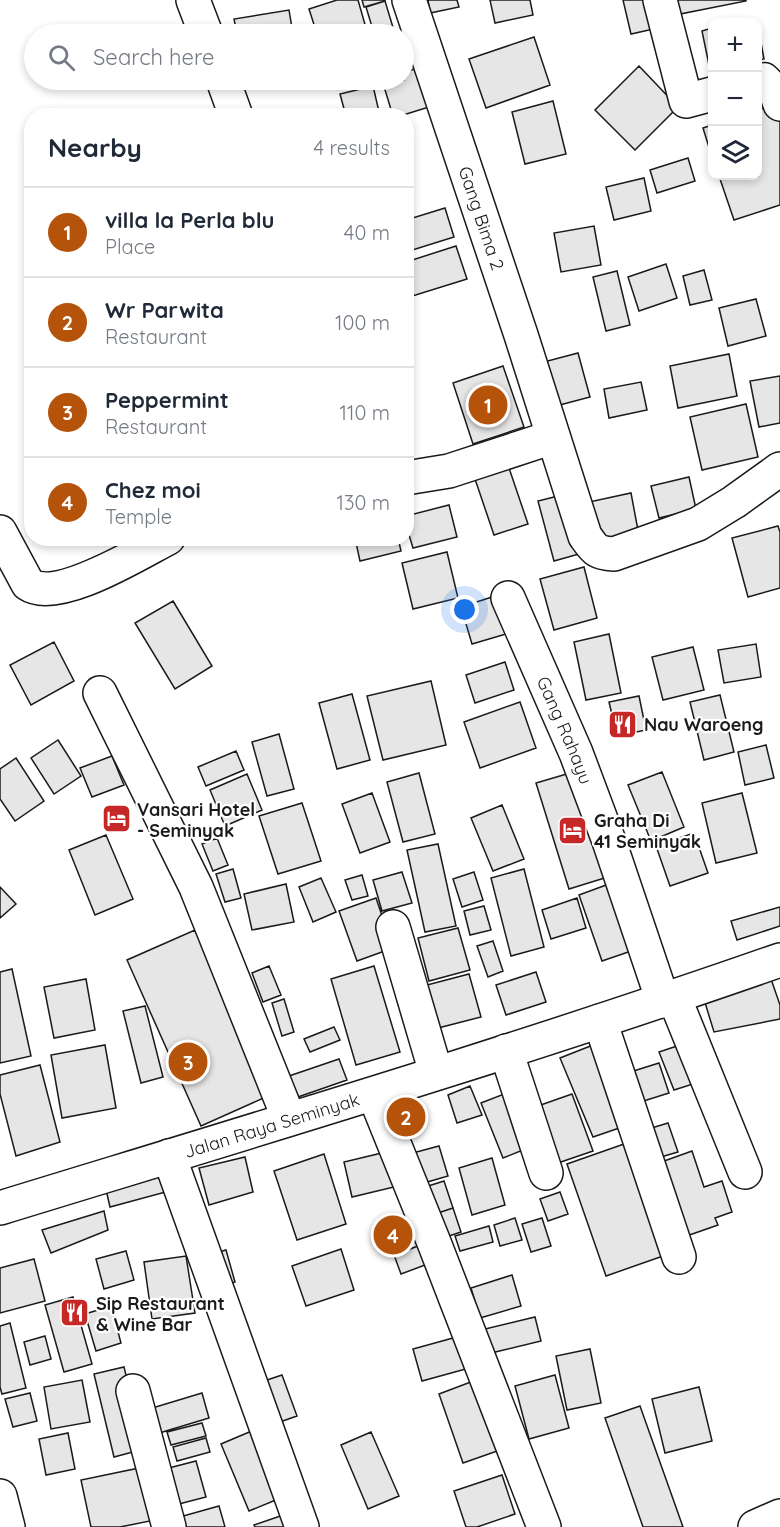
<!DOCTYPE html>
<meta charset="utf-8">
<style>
:root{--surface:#fff;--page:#f6f6f7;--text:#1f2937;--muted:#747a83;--line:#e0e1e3;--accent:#b45309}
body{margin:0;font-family:Quicksand,sans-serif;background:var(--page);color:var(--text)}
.controls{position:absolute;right:18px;top:18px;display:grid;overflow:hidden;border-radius:12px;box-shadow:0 3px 9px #0003}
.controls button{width:54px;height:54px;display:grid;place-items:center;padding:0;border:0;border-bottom:2px solid var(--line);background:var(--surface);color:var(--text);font:30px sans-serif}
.you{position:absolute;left:465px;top:610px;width:21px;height:21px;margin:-15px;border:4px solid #fff;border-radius:50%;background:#1a73e8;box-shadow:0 0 0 9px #1a73e833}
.badge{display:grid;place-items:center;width:39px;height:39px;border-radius:50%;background:var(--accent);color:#fff;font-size:20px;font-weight:700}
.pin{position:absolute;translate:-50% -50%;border:3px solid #fff;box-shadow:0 2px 6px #0006}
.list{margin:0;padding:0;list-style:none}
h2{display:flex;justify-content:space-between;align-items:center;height:78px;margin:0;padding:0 24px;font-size:26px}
h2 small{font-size:20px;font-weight:400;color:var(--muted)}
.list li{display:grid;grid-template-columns:39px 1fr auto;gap:18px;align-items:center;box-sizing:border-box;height:90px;padding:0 24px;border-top:2px solid var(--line)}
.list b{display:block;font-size:22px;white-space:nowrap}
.list p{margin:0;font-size:20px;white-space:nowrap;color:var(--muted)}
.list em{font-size:20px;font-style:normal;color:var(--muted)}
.icon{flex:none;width:33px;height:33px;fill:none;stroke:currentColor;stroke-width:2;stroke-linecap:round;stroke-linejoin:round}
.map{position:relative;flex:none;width:780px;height:1527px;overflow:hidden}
.search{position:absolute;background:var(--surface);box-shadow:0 3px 9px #0003;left:24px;top:24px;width:390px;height:66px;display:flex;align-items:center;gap:15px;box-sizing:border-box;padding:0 21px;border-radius:33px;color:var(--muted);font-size:22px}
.panel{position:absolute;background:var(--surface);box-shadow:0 3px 9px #0003;left:24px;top:108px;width:390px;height:438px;border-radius:24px}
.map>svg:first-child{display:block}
.building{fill:#e6e6e6;stroke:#1a1a1a;stroke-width:1.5}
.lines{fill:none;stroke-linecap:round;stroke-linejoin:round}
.minor-casing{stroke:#1a1a1a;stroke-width:36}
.major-casing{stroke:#1a1a1a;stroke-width:36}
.minor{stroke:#fff;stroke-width:33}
.major{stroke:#fff;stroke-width:33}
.labels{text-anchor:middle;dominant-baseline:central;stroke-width:4.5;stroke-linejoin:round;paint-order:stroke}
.street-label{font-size:18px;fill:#1a1a1a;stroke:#fff}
.poi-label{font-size:18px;font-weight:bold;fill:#1a1a1a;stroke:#fff;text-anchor:start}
</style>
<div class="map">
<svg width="780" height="1527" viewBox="0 0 780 1527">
<rect width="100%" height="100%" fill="#fff"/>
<path class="building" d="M337 0H358L366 28 346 34H317L309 9Z
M362 0H385V1L364 7Z
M428 0H457L459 7 430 13Z
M490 0H530L533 15 495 23Z
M623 0H652L658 28 631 34Z
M677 0H746V1L680 14Z
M385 1 395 34H366L365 33 373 30 366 7Z
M289 10 293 34H237L234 19Z
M758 26 764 59 758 60Z
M712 28V69L710 70 702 31Z
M534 37 550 85 486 108 469 59Z
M639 66 678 107 635 150 595 110Z
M418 68 429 107 400 116H393L382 80H404V72Z
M373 86 380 116H346L340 94Z
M553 101 566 154 525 164 512 112Z
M776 104 780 114V205L734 220 719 176H758V110Z
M712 125V157L703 128Z
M688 158 695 181 657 193 650 170Z
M644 178 651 211 614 220 606 187Z
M445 208 454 237 406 252V220Z
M594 226 601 265 561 272 554 233Z
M456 246 467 279 406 298V262Z
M666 264 677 298 639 311 628 277Z
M704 270 712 300 690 305 683 276Z
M617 271 630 325 606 331 593 277Z
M756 299 766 336 728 346 719 308Z
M578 353 590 397 552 407 540 363Z
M729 354 737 396 678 408 670 366Z
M503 366 524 427 473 444 453 383Z
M780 376V423L759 427 750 381Z
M641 382 647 410 609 418 604 389Z
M746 404 758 457 702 470 690 417Z
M509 468 528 524 494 535 475 479Z
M689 477 696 509 659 518 651 486Z
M570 493 586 552 554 561 538 501Z
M631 493 640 541 599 549 589 502Z
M449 505 457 537 413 548 406 525V516Z
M778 526 780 532V588L748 597 732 538Z
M355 538H398L401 551 360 561Z
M447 552 458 598 413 609 402 563Z
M584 567 597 618 554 630 540 579Z
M495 596 506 634 472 644 461 607Z
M173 601 212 666 175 689 135 623Z
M609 634 621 693 586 700 574 642Z
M54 642 74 681 31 705 10 665Z
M756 644 761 677 724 683 718 650Z
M693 647 704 690 663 700 652 657Z
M505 662 514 690 475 703 466 675Z
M431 681 446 745 383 760 367 696Z
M352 694 370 760 337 769 319 703Z
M720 695 734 752 704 760 690 702Z
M639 696 646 730 617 736 609 702Z
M520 702 536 748 480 768 464 722Z
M279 734 294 789 267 796 252 742Z
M58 740 81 776 54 794 31 758Z
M766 745 774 778 745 785 738 752Z
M236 751 244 770 206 786 198 767Z
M112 756 124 785 92 797 80 768Z
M16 758 44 801 15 821 0 799V769Z
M577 771 611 876 569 889 536 783Z
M662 772 684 827 651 841 628 785Z
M419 773 435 834 403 842 387 782Z
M247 774 262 810 225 826 210 790Z
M372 793 390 842 360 853 342 804Z
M742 793 757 853 716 863 702 803Z
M302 803 321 861 278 874 259 816Z
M502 805 524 859 493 871 471 818Z
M694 833 708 873 670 886 656 846Z
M106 835 133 899 95 915 69 850Z
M217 838 228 865 213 871 202 844Z
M438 844 456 926 425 932 407 850Z
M233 869 241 898 225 902 216 874Z
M524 869 544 947 511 956 491 878Z
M402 872 412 903 382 911 373 880Z
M474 872 483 900 462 907 453 879Z
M362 875 368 896 352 900 345 880Z
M321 878 336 912 313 922 299 887Z
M617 881 640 948 602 961 579 895Z
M286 884 294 922 252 930 244 894Z
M0 887 16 904 0 918Z
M376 898 393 948 357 961 339 911Z
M577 898 586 928 551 939 542 910Z
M484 906 491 930 470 935 464 911Z
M780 907V926L737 940 731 921Z
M458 928 470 970 429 981 418 938Z
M195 930 268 1096 201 1126 127 960Z
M493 941 503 971 488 977 477 946Z
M269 966 281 995 263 1002 252 973Z
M374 966 400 1052 356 1065 331 979Z
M12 969 31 1056 0 1063V972Z
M536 972 546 1002 506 1015 496 985Z
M469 974 481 1017 438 1028 427 985Z
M770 976 780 1005V1019L714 1032 703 996Z
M86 979 95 1030 54 1038 44 987Z
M284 999 294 1032 282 1036 272 1003Z
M145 1006 163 1077 141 1083 123 1011Z
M334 1027 340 1040 310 1052 304 1039Z
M598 1043 628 1125 593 1137 560 1058Z
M686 1043 693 1084 674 1090 659 1052Z
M105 1045 116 1108 62 1118 51 1055Z
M339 1059 347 1080 298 1097 289 1076Z
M659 1063 669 1093 634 1104 624 1074Z
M40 1065 60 1142 16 1156 0 1094V1075Z
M470 1086 482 1115 457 1123 448 1095Z
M512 1091 533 1146 503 1158 481 1103Z
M572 1094 593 1151 555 1164 535 1107Z
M414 1103 423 1123 398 1131 390 1110Z
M668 1123 678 1152 654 1159 645 1130Z
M624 1144 663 1256 606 1276 567 1164Z
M439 1146 448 1176 417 1185 409 1154Z
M692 1151 704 1187 722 1181 732 1212 715 1218 718 1225 678 1239 653 1165Z
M386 1152 394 1187 352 1197 344 1162Z
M324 1154 346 1224 297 1240 274 1171Z
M245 1157 253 1192 209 1205 199 1168Z
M492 1158 505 1205 472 1215 459 1168Z
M166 1165 173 1190 110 1207 104 1181Z
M444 1181 453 1208 432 1215 422 1188Z
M560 1192 568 1214 548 1221 540 1199Z
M453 1208 461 1232 440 1239 432 1215Z
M104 1211 108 1230 51 1253 42 1230Z
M515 1218 522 1240 500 1246 494 1225Z
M542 1218 551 1246 531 1252 522 1224Z
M489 1226 493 1242 460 1251 455 1236Z
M426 1243 433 1262 401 1274 394 1255Z
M341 1249 354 1290 306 1306 292 1266Z
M226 1250 235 1282 218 1287 208 1255Z
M126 1251 134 1280 104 1289 96 1259Z
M186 1256 195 1313 152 1319 144 1262Z
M34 1259 45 1301 0 1313V1268Z
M512 1275 521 1306 480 1318 471 1288Z
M73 1297 92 1364 64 1372 45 1305Z
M111 1306 121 1343 96 1351 85 1314Z
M535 1317 541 1341 491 1353 485 1329Z
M10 1323 26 1388 2 1394 0 1387V1326Z
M464 1335 473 1367 422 1381 413 1349Z
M45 1336 51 1359 30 1365 24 1342Z
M590 1349 601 1403 567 1410 556 1356Z
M124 1367 144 1449 114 1457 94 1374Z
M282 1375 297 1416 277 1423 261 1382Z
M555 1375 569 1428 529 1439 515 1386Z
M82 1380 90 1422 51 1429 44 1387Z
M476 1380 500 1450 463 1463 439 1394Z
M699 1387 712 1441 665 1453 652 1399Z
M30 1393 37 1421 13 1427 5 1399Z
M202 1393 209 1418 156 1434 149 1409Z
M640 1406 683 1527H643L605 1418Z
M202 1423 206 1436 171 1445 167 1432Z
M254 1430 283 1497 249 1511 221 1444Z
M371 1432 399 1496 368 1509 341 1445Z
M68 1433 75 1469 46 1475 39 1439Z
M206 1438 210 1452 177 1461 173 1447Z
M196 1461 206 1497 171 1506 161 1470Z
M144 1467 155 1520 120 1527H91L81 1480Z
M502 1475 515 1514 477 1527H466L454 1491Z
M219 1506 225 1527H178L176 1518Z
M292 1512 297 1527H255L254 1525Z"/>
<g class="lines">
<defs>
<g id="minor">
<path d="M193 0 206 34"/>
<path id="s1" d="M409 0 521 335 585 536C595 550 596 553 614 554L698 524 734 502 780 469"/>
<path d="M660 0 686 101 712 94"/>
<path d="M223 80 236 116"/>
<path d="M758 82 764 80 776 92 780 104"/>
<path d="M406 478 449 471 553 437"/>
<path d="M0 532 28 584C57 604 139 553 168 538"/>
<path id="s2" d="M508 598 576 753 609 841 663 1001"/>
<path d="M100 693 196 887 289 1119"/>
<path d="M393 927 436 1073"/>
<path d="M674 997 745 1172"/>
<path d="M600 1021 679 1257"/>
<path d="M506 1051 546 1173"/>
<path d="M374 1094 435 1245 544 1527"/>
<path d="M169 1156 302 1527"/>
<path d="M133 1391 169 1527"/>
<path d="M0 1496 8 1527"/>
<path d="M755 1527 780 1516"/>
</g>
<g id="major">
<path id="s3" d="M0 1208C261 1128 523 1050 780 960"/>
</g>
</defs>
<use href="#minor" class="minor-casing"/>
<use href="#major" class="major-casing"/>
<use href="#minor" class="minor"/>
<use href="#major" class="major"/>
</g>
<defs>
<symbol id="restaurant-square" viewBox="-11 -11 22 22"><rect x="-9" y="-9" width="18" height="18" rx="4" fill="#c62828" stroke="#fff"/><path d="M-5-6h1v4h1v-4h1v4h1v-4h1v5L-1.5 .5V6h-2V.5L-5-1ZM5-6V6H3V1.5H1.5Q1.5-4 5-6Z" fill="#fff"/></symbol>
<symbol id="hotel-square" viewBox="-11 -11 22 22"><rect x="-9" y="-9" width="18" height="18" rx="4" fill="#c62828" stroke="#fff"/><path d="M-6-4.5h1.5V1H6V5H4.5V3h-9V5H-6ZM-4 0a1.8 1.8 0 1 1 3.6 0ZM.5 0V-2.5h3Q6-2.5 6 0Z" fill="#fff"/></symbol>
</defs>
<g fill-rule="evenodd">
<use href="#restaurant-square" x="606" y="708" width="33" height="33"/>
<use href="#hotel-square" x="100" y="802" width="33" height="33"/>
<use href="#hotel-square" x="556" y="814" width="33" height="33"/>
<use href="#restaurant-square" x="58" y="1296" width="33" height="33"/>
</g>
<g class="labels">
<g class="street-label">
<text stroke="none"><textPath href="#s1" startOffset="230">Gang Bima 2</textPath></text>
<text stroke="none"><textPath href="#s2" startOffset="144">Gang Rahayu</textPath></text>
<text stroke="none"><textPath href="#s3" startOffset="284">Jalan Raya Seminyak</textPath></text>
</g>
<g class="poi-label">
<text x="644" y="724">Nau Waroeng</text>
<text x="137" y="809">Vansari Hotel<tspan x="137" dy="21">- Seminyak</tspan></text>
<text x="594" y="820">Graha Di<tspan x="594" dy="21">41 Seminyak</tspan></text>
<text x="96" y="1303">Sip Restaurant<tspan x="96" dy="21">&amp; Wine Bar</tspan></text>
</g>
</g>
</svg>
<div class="controls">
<button>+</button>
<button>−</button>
<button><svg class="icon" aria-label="layers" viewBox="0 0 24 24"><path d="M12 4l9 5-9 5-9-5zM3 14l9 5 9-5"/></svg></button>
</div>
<div class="you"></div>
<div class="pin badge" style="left:488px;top:405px">1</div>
<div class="pin badge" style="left:406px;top:1117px">2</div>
<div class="pin badge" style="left:188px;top:1062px">3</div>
<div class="pin badge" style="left:393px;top:1235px">4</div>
<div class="search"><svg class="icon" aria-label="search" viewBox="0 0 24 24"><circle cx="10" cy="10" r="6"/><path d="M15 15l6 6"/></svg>Search here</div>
<section class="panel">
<h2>Nearby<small>4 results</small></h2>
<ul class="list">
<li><span class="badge">1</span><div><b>villa la Perla blu</b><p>Place</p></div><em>40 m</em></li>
<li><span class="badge">2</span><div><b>Wr Parwita</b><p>Restaurant</p></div><em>100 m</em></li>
<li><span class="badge">3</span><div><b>Peppermint</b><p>Restaurant</p></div><em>110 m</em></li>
<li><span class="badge">4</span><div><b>Chez moi</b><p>Temple</p></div><em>130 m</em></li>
</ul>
</section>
</div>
